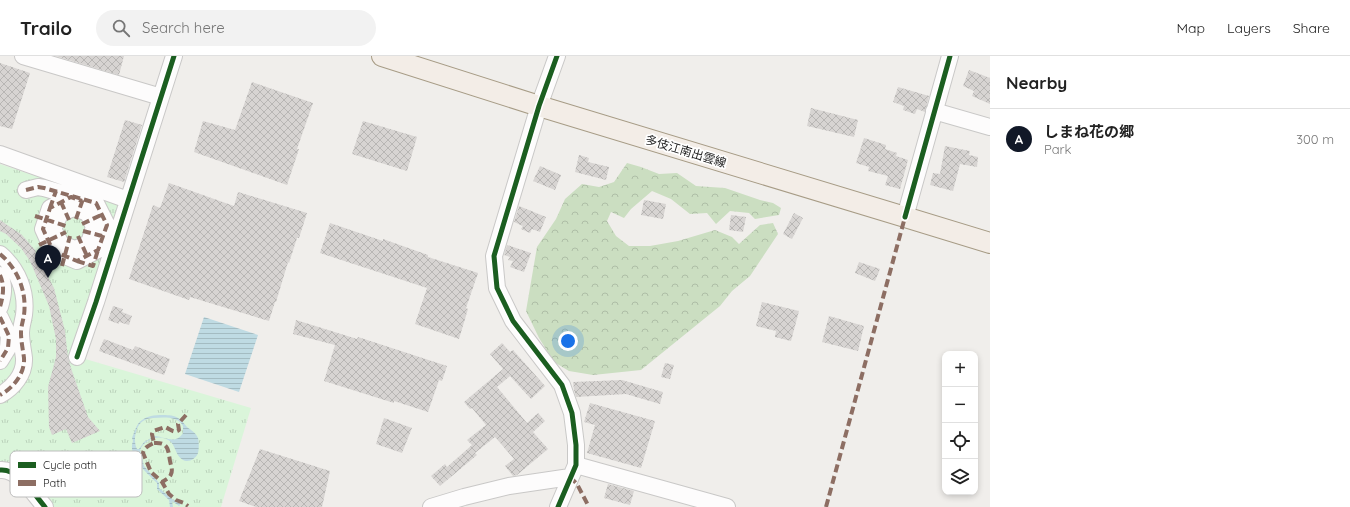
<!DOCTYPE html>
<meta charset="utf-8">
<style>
:root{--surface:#fff;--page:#f2f2f2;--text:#222;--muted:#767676;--line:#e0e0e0;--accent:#111827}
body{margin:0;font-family:Quicksand,"Noto Sans JP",sans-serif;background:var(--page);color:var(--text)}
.controls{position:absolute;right:12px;bottom:12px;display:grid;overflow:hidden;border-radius:8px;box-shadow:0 2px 6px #0003}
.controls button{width:36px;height:36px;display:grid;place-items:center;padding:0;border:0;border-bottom:1px solid var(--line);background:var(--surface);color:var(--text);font:20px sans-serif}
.you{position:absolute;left:568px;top:285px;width:14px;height:14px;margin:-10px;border:3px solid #fff;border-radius:50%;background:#1a73e8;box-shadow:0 0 0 6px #1a73e833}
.badge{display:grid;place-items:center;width:26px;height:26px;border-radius:50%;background:var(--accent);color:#fff;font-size:13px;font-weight:700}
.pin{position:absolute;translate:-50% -33px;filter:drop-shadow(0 1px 2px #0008)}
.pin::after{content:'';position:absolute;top:21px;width:14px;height:12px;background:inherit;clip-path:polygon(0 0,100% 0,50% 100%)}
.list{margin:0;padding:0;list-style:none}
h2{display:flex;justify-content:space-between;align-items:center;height:52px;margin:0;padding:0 16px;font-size:17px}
h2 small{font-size:13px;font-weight:400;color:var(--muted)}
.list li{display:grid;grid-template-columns:26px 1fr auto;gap:12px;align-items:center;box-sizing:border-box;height:60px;padding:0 16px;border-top:1px solid var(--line)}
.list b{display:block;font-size:15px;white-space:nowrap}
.list p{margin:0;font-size:13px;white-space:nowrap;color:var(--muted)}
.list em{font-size:13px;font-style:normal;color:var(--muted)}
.icon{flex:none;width:22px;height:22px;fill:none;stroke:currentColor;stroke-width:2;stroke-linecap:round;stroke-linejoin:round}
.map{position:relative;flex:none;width:990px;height:451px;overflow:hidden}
header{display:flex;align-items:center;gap:24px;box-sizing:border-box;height:56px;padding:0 20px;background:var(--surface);border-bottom:1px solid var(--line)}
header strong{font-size:19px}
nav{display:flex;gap:22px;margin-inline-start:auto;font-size:14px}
.search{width:280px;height:36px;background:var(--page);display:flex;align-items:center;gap:10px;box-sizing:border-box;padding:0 14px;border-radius:22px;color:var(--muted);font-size:15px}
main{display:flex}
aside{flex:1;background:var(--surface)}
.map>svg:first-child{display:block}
.forest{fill:url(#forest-crowns)}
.park{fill:url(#park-tufts)}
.water{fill:url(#water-rules);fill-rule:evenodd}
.building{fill:url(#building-cross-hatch)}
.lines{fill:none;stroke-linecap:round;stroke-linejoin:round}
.minor-casing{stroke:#c9c8c7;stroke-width:18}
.major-casing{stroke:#a79c86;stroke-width:22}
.minor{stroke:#fdfcfc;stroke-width:16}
.major{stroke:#f3ede7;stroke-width:20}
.quiet{stroke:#8d6e63;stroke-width:4;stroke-dasharray:8 4;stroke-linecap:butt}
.cycleway-casing{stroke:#fff;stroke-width:8}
.cycleway{stroke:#1b5e20;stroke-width:5}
.labels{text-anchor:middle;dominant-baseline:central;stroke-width:3.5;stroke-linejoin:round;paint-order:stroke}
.street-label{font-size:12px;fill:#222;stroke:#fff}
.key{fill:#fff;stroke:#bdbdbd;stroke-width:1}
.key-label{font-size:11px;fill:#222}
</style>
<header>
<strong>Trailo</strong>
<div class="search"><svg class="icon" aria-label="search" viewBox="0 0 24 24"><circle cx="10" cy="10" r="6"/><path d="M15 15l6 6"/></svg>Search here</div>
<nav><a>Map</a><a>Layers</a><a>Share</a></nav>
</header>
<main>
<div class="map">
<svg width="990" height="451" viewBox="0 0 990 451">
<defs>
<pattern id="forest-crowns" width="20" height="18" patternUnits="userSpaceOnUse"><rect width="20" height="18" fill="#cbdec1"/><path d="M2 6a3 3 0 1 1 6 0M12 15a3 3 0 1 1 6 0" fill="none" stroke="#aebea6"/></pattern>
<pattern id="park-tufts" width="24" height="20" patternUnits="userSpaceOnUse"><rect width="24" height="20" fill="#daf5da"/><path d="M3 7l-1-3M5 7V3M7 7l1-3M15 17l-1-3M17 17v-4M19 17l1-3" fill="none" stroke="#bbd2bb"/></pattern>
<pattern id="water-rules" width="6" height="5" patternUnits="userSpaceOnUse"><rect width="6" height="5" fill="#bfdbe3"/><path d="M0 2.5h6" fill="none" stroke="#a4bcc2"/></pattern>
<pattern id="building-cross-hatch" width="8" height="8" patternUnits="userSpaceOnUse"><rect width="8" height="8" fill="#d7d4d2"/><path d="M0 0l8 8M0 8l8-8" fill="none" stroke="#b8b6b4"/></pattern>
</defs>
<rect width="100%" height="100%" fill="#f0eeeb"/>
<path class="forest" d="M627 107 641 111 659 118 677 117 696 130 725 132 760 144 773 147 781 152 779 159 755 163 749 157 730 155 716 168 707 157 690 158 671 143 652 135 631 153 624 162 611 156 607 165 616 180 629 190H650L678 185 715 174 732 181 739 188 760 169 773 167 778 178 750 220 732 235 720 250 641 314 593 319 569 315 554 306 539 282 526 255 537 191 556 163 565 143 582 128 599 131 614 126Z"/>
<path class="park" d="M0 108 117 147 120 152 72 292 82 302 251 352 221 451H51L13 411 0 406Z"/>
<path class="water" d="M204 261 258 279 239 336 185 318Z
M151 360C158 359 172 358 178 362 182 364 184 368 187 371 191 374 196 377 198 382 199 385 199 394 198 397 196 403 188 407 183 404 176 400 176 392 171 386 161 377 145 382 140 394L144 410 159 427V432L172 443 181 448 179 450 172 445 173 451H170L169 444 157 433V427C147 417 127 400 133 385L132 382C137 370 137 364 151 360ZM153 362C164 361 178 360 183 370V377C175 389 166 381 155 380L144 386 139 393H137C133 386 135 370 143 365 146 363 150 362 153 362Z"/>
<path class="building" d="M56 0H124L119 19Z
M0 7 30 17 12 73 0 70Z
M969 14 990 22V48L972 40 974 35 963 30Z
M252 26 313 47 297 93H299L287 129 194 96 203 65 235 74Z
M898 31 929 40 925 56 917 53 915 58 903 54 904 50 893 46Z
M811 52 858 64 854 81 807 70Z
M125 64 142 69 124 126 107 121Z
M363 65 417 81 407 115 352 98Z
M864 82 886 89 885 93 897 97 896 100 908 104 900 133 885 129 888 120 868 115 869 111 856 107Z
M945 90 970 95 969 99 978 101 977 111 960 108 953 135 930 129 933 117 940 118Z
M579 99 589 102 588 106 609 111 606 124 575 116Z
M540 110 561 119 555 134 533 125Z
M169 127 234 150 238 136 307 157 299 182H297L289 207 288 206 276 246H275L269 265 190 241 189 244 129 223 153 149 160 152Z
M644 144 666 148 663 163 641 159Z
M519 150 546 161 540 176 532 173 530 177 521 173 523 170 514 166Z
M794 157 803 162 792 183 783 178Z
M731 159 746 161 743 176 729 174Z
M0 164 22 179 36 195 35 196 54 232 65 275 68 302 72 315 88 361 100 375 72 387 66 373 52 379 49 371 48 331 56 301V283L49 250 30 205 21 192 6 178 0 175Z
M330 167 383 185V183L428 199V201L478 217 466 252 468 253 459 283 415 268 427 232 320 197Z
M507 189 531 197 524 216 510 211 513 205 508 204 510 201 504 199Z
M859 206 880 213 875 225 855 217Z
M762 246 799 255 791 285 775 281 776 275 756 270Z
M113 250 123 253 122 256 132 260 129 269 119 266V268L108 264Z
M829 260 864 270 858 295 822 286Z
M296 264 357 283 358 281 447 310 442 325 439 324 428 356 394 345V347L324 325 335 289 293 278Z
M104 283 133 294 135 290 170 303 164 319 99 295Z
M502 287 510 296 513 294 545 330 531 343 510 320 497 331 527 367 538 357 545 365 533 376 548 393 517 419 513 420 505 410 514 403 495 381 475 397 477 399 440 430 431 420 445 408 447 411 472 389 467 384 486 369 472 352 470 353 464 346 503 313 490 298Z
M665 307 674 309 670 323 661 321Z
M622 324 663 336 660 348 626 338 576 341 574 334 573 326Z
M590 347 655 365 641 412 587 397 595 369 584 366Z
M384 362 412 372 402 397 376 388Z
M260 393 330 415 322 451H256L239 445Z
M608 428 634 435 630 449 604 442Z"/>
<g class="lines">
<defs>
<path id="minor" d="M23 0 161 41
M557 0 539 50 494 200 497 232 513 265 562 329 572 357 576 389V409L558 451
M934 55 990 71
M0 98 128 144
M26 134 38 131 44 132 96 147 107 169 98 194 77 205 53 195 43 173 50 152 71 141 82 145
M73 152 88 157 94 171 89 187 75 193 61 188 53 173 60 158Z
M905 161 950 0
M0 198C18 213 27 236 24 259 23 265 21 271 21 277 21 285 23 294 24 302 25 318 13 332 0 339
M0 219C5 230 3 240 0 251
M0 261 9 280 8 292 0 305
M77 301 96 246 174 0
M576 409 727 451
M0 414C18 412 34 438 45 451
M431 451 464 441 509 430 570 421"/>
<path id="major" d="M382 0 539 50 905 161 990 187"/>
</defs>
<use href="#minor" class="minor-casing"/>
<use href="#major" class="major-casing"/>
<use href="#minor" class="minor"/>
<use href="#major" class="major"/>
<path class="quiet" d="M26 134 38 131 44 132 96 147 107 169 98 194 77 205 53 195 43 173 50 152 71 141 82 145
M61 146 69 164
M50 152 56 135
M35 160 66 170
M76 163 83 143
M82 168 101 159
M83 175 102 180
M78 180 87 200
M39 189 66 176
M0 198C18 213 27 236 24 259 23 265 21 271 21 277 21 285 23 294 24 302 25 318 13 332 0 339
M77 205 93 210 98 194
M62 210 70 180
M0 219C5 230 3 240 0 251
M0 261 9 280 8 292 0 305
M186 359 178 368 179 374C174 378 170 373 165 371L153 375 152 378 154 387C150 389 144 391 143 397L151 416 162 426 169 438 176 444 184 447 188 450
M154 387C169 386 168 394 170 405 171 410 173 414 171 418 170 422 165 424 162 426
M570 421 577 428 589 451
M826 451 905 161"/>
<defs>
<path id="cycleway" d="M557 0 539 50 494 200 497 232 513 265 562 329 572 357 576 389V409L558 451
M905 161 950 0
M77 301 96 246 174 0
M0 414C18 412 34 438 45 451"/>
</defs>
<use href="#cycleway" class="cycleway-casing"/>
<use href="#cycleway" class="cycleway"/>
</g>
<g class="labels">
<g class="street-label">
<text transform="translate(686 95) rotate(17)">多伎江南出雲線</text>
</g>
</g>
<rect x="10" y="395" width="132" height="46" rx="6" class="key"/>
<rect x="18" y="406" width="18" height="6" fill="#1b5e20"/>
<rect x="18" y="424" width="18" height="6" fill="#8d6e63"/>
<g class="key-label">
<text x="43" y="413">Cycle path</text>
<text x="43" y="431">Path</text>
</g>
</svg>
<div class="controls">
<button>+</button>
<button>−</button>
<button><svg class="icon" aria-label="locate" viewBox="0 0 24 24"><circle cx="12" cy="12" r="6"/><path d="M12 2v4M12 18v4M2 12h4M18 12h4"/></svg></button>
<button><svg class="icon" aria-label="layers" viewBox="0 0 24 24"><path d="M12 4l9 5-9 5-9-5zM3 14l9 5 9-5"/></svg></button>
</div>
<div class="you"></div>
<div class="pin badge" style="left:48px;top:222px">A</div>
</div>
<aside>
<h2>Nearby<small></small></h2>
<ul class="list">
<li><span class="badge">A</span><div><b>しまね花の郷</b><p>Park</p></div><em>300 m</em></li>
</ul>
</aside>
</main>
